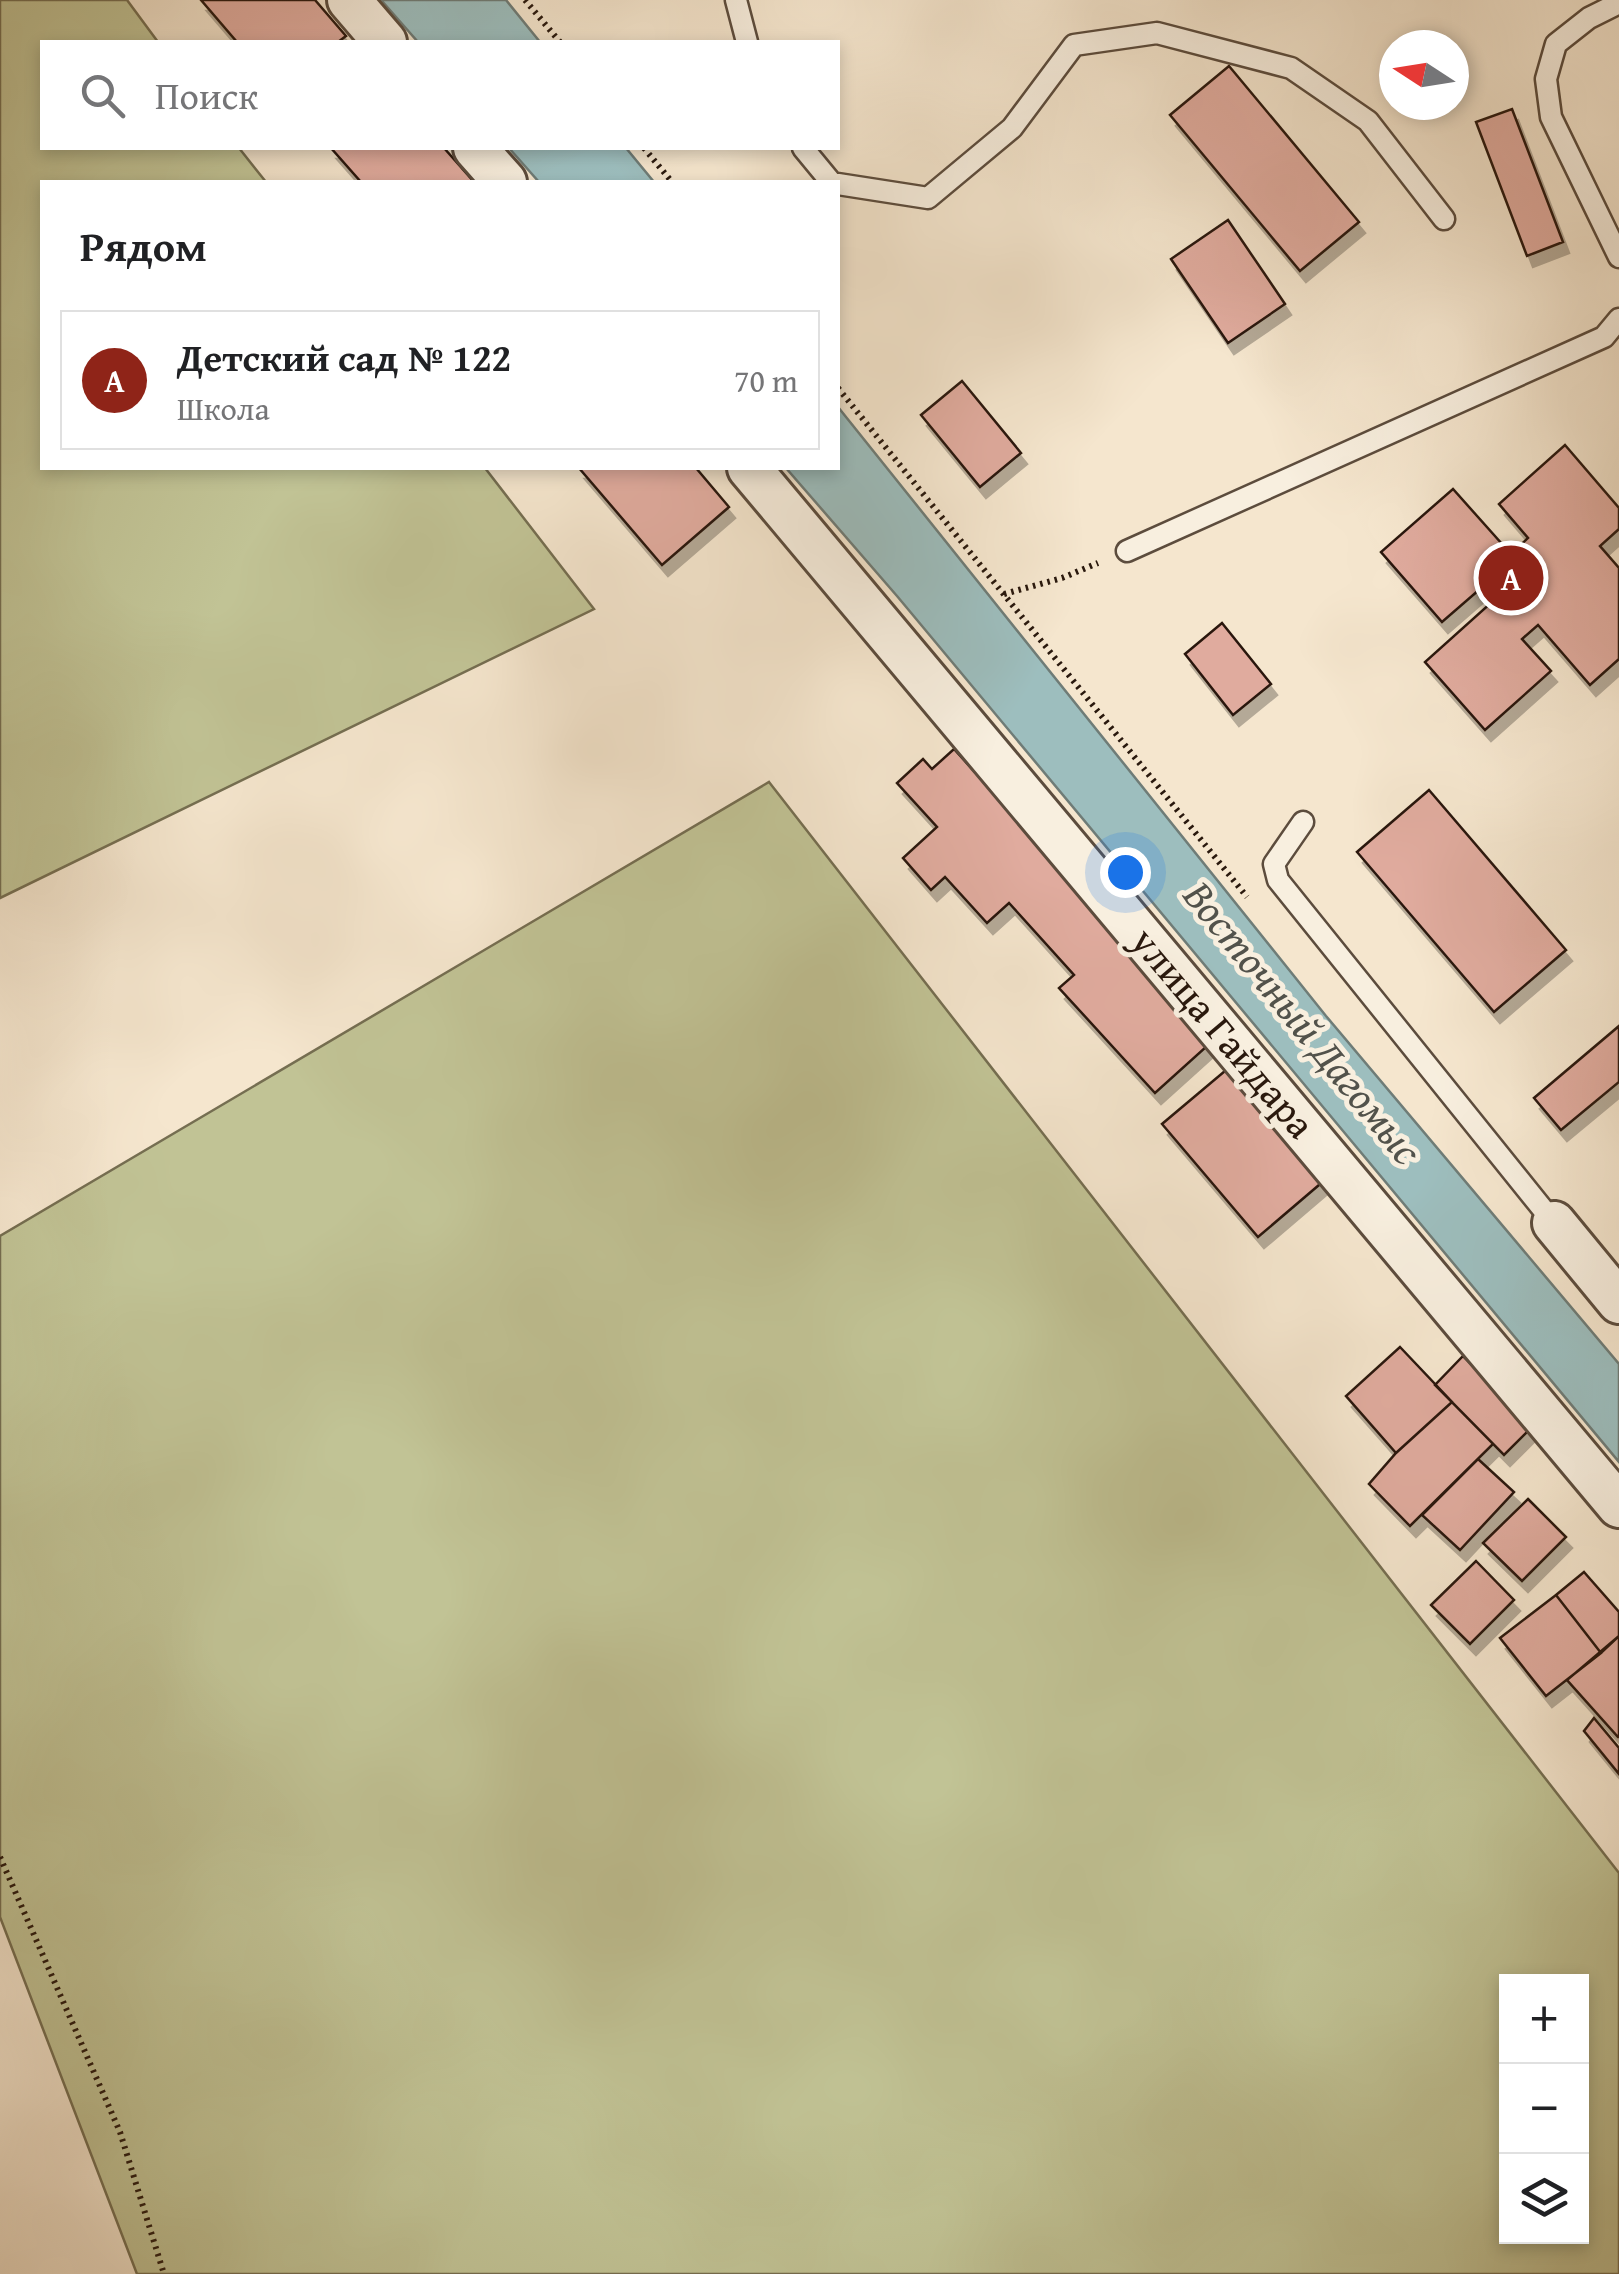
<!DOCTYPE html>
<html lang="ru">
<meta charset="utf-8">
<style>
:root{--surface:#fff;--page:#f6f6f6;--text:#202124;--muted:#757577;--line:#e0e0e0;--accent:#8f2418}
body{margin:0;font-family:"Gentium Book Plus",serif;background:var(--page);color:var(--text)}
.controls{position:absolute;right:30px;bottom:30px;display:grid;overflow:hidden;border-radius:0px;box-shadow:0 5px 15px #0003}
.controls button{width:90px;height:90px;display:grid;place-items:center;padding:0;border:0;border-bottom:2px solid var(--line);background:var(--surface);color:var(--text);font:50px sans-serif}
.compass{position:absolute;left:1379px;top:30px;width:90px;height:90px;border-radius:50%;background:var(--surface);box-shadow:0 5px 15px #0003;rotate:282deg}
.you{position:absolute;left:1125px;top:872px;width:35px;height:35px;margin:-25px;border:8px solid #fff;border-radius:50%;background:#1a73e8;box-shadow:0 0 0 15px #1a73e833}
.badge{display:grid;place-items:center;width:65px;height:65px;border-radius:50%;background:var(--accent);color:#fff;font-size:32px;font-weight:700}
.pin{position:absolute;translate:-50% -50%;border:5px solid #fff;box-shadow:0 2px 10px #0006}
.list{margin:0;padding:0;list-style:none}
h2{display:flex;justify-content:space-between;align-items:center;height:130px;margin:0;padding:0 40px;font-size:42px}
h2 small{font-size:32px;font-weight:400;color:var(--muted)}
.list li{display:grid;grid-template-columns:65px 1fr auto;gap:30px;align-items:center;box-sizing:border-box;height:140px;margin:0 20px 20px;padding:0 20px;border:2px solid var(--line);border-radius:0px}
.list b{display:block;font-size:38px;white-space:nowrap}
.list p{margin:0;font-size:32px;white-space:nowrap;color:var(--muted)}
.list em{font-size:32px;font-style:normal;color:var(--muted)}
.icon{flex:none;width:55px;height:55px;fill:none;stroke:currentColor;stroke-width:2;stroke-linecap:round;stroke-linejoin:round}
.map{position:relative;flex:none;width:1619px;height:2274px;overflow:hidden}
.search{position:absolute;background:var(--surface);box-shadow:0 5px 15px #0003;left:40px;top:40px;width:800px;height:110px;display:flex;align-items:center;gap:25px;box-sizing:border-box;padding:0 35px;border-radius:0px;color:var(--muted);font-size:38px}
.panel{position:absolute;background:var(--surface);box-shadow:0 5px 15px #0003;left:40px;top:180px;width:800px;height:290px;border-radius:0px}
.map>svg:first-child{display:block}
.green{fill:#c1c395;stroke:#756e51;stroke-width:2.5;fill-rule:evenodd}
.water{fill:#9dbebe;stroke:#6f7c77;stroke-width:2.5}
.building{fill:#e0ab9e;stroke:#29180d;stroke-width:2.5;filter:url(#shadow)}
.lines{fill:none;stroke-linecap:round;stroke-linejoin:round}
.service-casing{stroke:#5c4c3d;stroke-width:25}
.minor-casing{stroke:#5c4c3d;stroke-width:48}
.path{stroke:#29180d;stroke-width:6;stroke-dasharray:2.5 5;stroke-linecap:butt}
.service{stroke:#f8efdf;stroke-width:20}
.minor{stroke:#f8efdf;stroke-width:42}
.labels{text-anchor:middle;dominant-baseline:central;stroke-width:10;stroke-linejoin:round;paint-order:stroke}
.street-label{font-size:40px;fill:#29180d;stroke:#f8efdf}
.water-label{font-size:42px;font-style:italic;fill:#52524b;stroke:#f8efdf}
</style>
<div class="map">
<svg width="1619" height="2274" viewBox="0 0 1619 2274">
<defs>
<filter id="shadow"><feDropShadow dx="6" dy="11" stdDeviation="0" flood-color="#0004"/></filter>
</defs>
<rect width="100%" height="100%" fill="#f5e6ce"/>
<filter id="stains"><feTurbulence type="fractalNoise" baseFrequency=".002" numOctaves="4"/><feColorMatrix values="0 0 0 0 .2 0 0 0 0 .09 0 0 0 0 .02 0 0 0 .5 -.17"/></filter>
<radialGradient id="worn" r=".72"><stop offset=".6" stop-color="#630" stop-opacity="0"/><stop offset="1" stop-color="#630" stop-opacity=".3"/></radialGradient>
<path class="green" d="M0 0H127L158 42H42V148H239L266 182H42V468H485L594 609 0 898Z
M769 782 1619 1873V2274H137L0 1917V1236ZM1506 1982H1582V2236H1506Z"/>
<path class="water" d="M381 0H506L540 42H418Z
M509 148H626L654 182H539Z
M838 407 1326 1016 1619 1364V1462L897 596 786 468H838Z"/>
<path class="building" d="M201 0H315L346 36 338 42H237Z
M1229 66 1359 222 1300 271 1170 115Z
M1512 109 1563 242 1527 256 1476 122Z
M331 148H444L474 182H361Z
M1228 220 1285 304 1228 343 1171 259Z
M962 381 1021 453 980 487 921 415Z
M1565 445 1619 508V529L1600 546 1619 568V659L1590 685 1538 625 1522 639 1551 671 1485 730 1425 662 1492 602 1480 589 1442 622 1381 552 1453 489 1511 554 1528 538 1499 504Z
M579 468H696L729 507 662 565Z
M1222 623 1271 684 1233 715 1185 654Z
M954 749 1216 1038 1155 1093 1059 988 1074 975 1009 903 987 923 945 877 931 890 903 858 937 827 897 783 923 759 932 769Z
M1429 790 1566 950 1494 1012 1357 852Z
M1619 1026V1082L1561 1130 1534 1098Z
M1238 1060 1333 1173 1258 1237 1162 1124Z
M1400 1347 1452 1402 1396 1453 1346 1396Z
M1463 1356 1533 1426 1504 1455 1435 1385Z
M1452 1402 1493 1444 1410 1526 1369 1484 1396 1453Z
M1478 1459 1514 1492 1460 1550 1422 1515Z
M1528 1499 1566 1537 1522 1581 1483 1543Z
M1476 1561 1514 1600 1470 1644 1431 1605Z
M1584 1572 1619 1612V1636L1601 1653 1556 1595Z
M1556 1595 1601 1653 1546 1696 1500 1638Z
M1619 1636V1737H1618L1567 1680Z
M1594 1718 1619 1748V1774L1584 1731Z"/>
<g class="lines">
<defs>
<path id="service" d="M736 0 747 42
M1619 3 1589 18 1556 44 1546 79 1551 117 1619 257
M803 148 831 182
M838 184 928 198 1012 128 1074 45 1157 33 1291 68 1368 121 1444 219
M1127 551 1604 337 1619 319
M1303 822 1274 864 1278 880 1554 1223"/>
<path id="minor" d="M349 0 385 42
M475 148 505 182
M749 468 1619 1506
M1554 1223 1619 1302"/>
</defs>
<use href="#service" class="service-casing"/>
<use href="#minor" class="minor-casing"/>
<path class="path" d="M525 0 560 42
M644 148 672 182
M838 388 1247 897
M1004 594 1062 578 1098 563
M0 1857 120 2132 164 2274"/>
<use href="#service" class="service"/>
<use href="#minor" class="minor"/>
</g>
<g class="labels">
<g class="street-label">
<text transform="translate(1224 1032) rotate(50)">улица Гайдара</text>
</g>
<g class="water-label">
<text transform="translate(1304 1022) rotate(51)">Восточный Дагомыс</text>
</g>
</g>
<rect width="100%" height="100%" filter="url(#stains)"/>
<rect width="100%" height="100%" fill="url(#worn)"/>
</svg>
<div class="controls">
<button>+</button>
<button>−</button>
<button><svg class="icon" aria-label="layers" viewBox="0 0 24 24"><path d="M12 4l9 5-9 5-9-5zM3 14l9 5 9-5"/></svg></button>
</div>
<svg class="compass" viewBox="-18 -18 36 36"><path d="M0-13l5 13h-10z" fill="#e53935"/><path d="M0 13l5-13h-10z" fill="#757577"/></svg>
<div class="you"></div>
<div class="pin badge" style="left:1511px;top:578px">A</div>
<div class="search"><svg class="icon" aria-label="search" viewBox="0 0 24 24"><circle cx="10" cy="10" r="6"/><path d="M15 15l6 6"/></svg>Поиск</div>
<section class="panel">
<h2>Рядом<small></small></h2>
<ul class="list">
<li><span class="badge">A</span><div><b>Детский сад № 122</b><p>Школа</p></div><em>70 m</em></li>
</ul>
</section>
</div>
